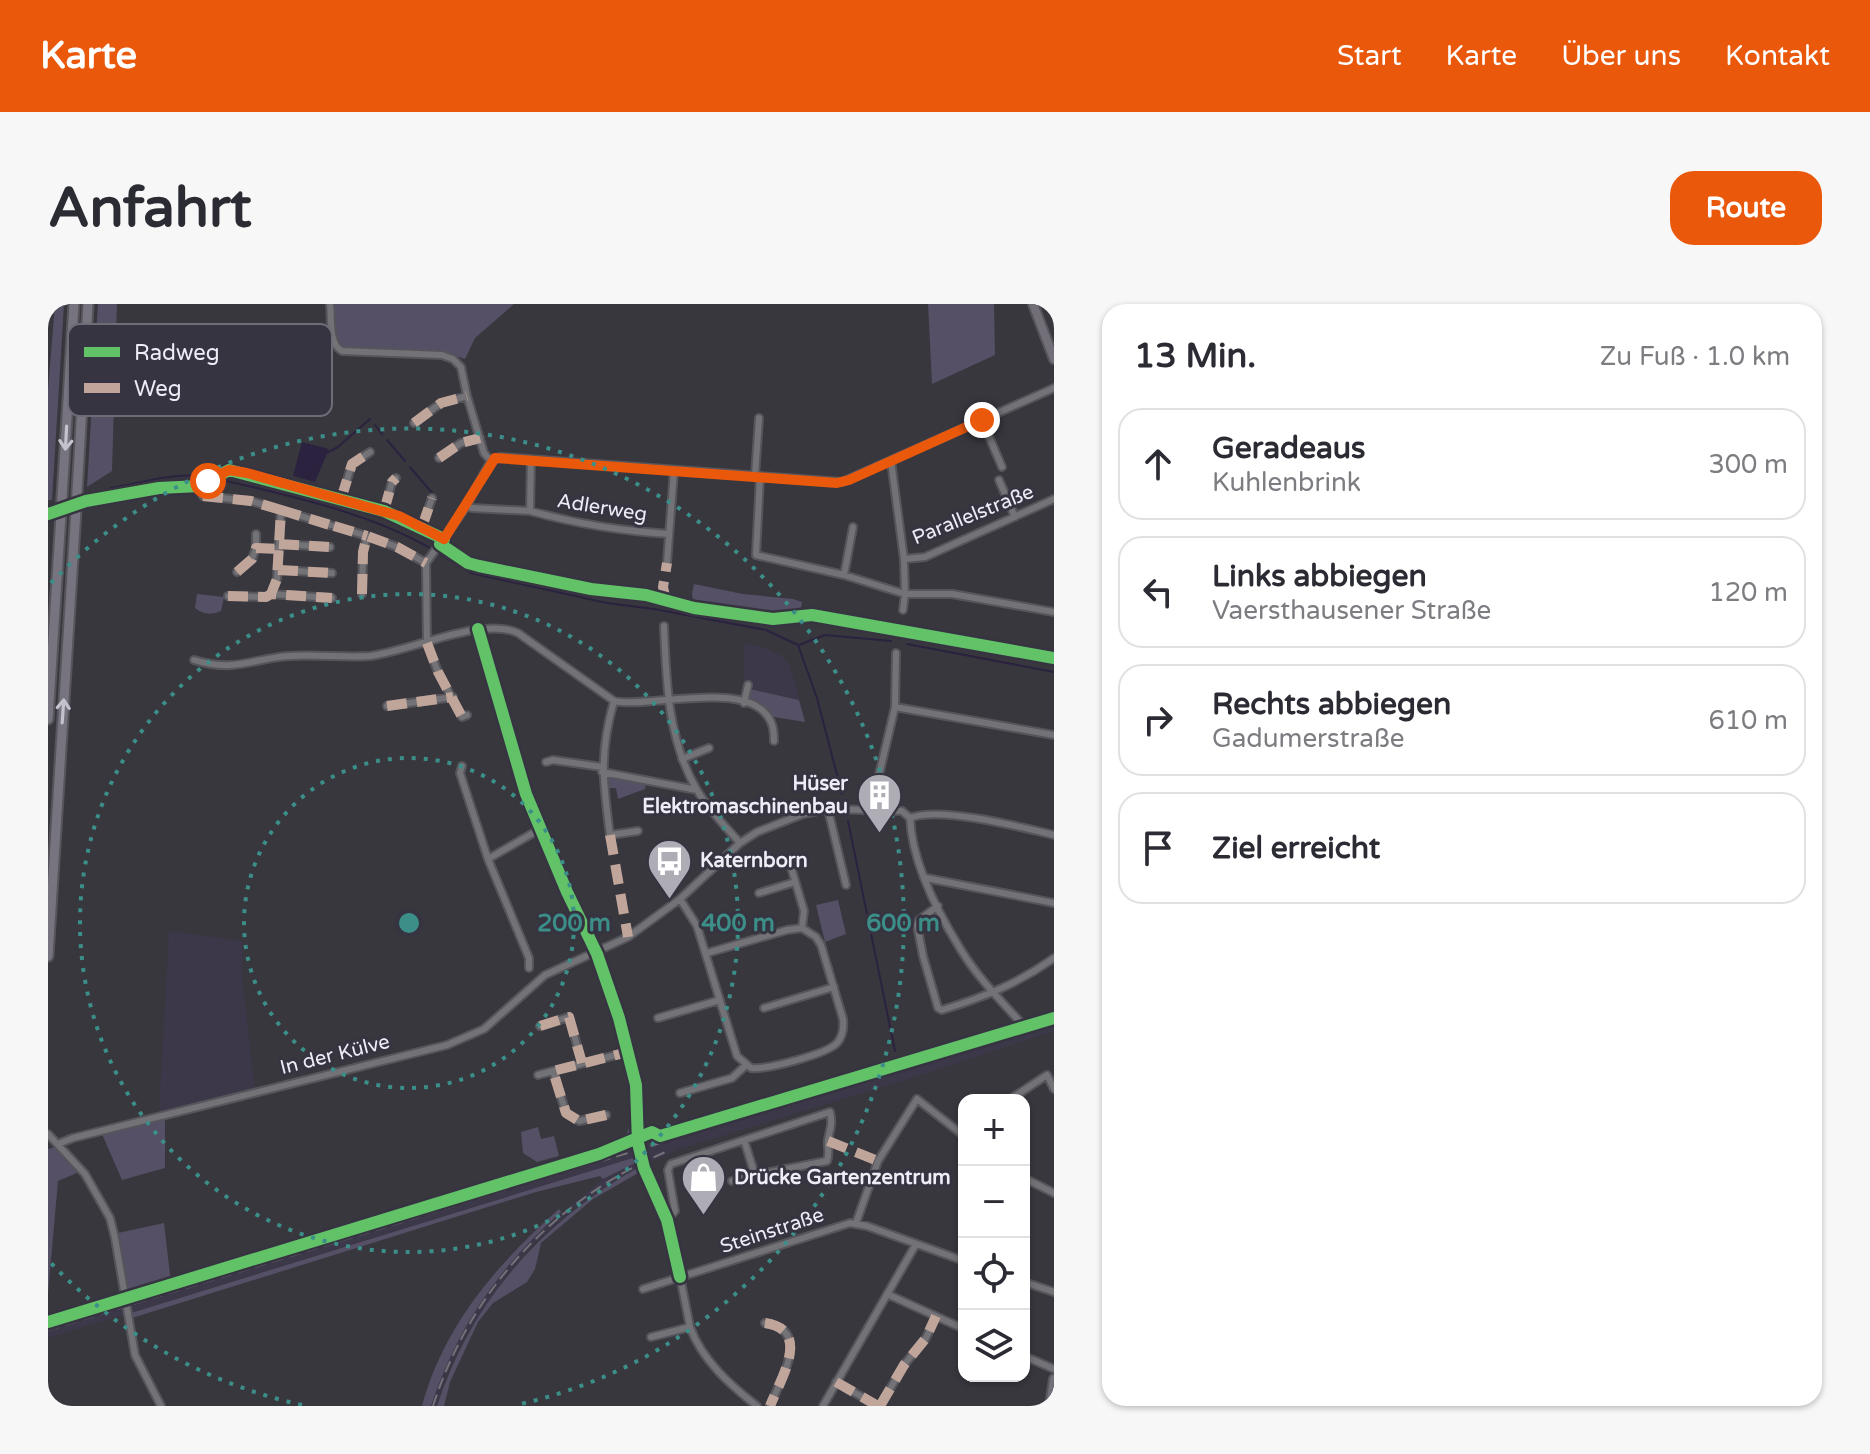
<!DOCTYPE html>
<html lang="de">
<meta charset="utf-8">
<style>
:root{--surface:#fff;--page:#f7f7f7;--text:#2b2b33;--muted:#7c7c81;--line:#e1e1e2;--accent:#ea580c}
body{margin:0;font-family:"Varela Round",sans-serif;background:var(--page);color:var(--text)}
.controls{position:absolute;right:24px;bottom:24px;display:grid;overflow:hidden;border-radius:16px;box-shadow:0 2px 6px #0004}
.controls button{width:72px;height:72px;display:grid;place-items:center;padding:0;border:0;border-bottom:2px solid var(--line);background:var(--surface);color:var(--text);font:40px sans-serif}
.stop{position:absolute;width:24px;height:24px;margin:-18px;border:6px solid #ea580c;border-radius:50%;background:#fff}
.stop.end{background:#ea580c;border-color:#fff;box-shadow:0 2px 8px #0008}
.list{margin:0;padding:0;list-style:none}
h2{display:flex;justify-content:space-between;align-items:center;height:104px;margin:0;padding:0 32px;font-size:34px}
h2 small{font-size:26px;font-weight:400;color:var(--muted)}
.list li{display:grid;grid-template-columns:52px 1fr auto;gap:24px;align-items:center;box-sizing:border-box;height:112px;margin:0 16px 16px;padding:0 16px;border:2px solid var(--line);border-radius:24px}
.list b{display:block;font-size:30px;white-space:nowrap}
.list p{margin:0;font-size:26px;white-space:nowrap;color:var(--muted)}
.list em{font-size:26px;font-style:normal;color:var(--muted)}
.icon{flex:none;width:44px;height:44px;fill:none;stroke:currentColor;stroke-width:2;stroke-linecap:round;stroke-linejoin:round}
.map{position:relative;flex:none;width:1006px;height:1102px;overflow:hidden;border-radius:24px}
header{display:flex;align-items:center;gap:48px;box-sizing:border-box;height:112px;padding:0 40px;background:var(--accent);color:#fff}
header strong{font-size:38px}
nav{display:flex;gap:44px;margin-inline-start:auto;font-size:28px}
.intro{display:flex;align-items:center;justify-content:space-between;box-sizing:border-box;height:192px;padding:0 48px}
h1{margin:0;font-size:56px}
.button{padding:20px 36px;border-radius:24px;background:var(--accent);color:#fff;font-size:28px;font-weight:700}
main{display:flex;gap:48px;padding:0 48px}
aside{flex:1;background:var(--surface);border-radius:24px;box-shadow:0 2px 6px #0004}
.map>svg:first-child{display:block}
.built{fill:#3c3849}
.green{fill:#555066}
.water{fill:#2b2240}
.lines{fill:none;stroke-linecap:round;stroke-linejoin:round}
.stream{stroke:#2b2240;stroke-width:2}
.minor-casing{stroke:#56555b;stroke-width:10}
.major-casing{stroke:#56555b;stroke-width:12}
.highway-casing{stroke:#56555b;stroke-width:13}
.minor{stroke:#737276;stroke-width:6}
.major{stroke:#726f79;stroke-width:8}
.highway{stroke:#77747f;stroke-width:9}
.rail{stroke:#747278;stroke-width:2;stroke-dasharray:12 6;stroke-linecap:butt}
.highway-bridge-casing{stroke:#56555b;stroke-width:13;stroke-linecap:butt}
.highway-bridge{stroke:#77747f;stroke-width:9}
.quiet{stroke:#c0a59a;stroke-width:10;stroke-dasharray:20 10;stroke-linecap:butt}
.cycleway-casing{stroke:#373441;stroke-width:17}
.cycleway{stroke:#61c268;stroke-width:12}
.oneway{stroke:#c4c3cc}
.route{stroke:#ea580c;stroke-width:10}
.ring{fill:none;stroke:#3c8e89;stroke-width:4;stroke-dasharray:4 8}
.labels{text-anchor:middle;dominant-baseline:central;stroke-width:6;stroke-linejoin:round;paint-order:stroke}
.street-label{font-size:20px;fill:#eeedf5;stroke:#373441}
.poi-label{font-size:20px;font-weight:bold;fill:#eeedf5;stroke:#373441;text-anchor:start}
.key{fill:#373441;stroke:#6e6c77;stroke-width:2}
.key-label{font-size:22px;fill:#eeedf5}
.centre{fill:#3c8e89;stroke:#373441;stroke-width:4}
.ring-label{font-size:24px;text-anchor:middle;font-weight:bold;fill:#3c8e89;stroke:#373441;stroke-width:6;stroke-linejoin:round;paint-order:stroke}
</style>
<header>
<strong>Karte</strong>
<nav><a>Start</a><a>Karte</a><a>Über uns</a><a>Kontakt</a></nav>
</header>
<div class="intro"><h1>Anfahrt</h1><a class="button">Route</a></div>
<main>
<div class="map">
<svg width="1006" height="1102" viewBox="0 0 1006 1102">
<rect width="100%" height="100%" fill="#38373e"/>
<path class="built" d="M696 339 715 343 734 352 742 362 752 396 702 385 701 381 696 380Z
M121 627 194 637V674L207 786 111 808Z
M1006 716V727L870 772 635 844 597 860 593 843 614 835Z
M586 845 588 853 0 1034V1023Z
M589 858 591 863 560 881 525 905 488 938 457 974 417 1033 398 1072 389 1102H383L394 1070 413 1031 431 999 455 966 482 936 555 875Z"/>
<path class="green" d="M7 0H16L4 196H0V86Z
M50 0H69L64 167 39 183Z
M285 0H466L427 34 417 55 394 47 295 44 288 36Z
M880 0H946L947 51 884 80Z
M646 280 695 290 745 295 754 298 752 311 725 315 646 304 644 290Z
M149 290 176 293 173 307C164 311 155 311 147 304Z
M702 385 751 396 757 418 726 413 714 401 701 398Z
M559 472 598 479 597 485 570 495 568 484H560Z
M790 596 798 630 777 638 768 601Z
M117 814V864L74 876 54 830Z
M584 817 586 834 551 848 340 912 345 907 556 841 578 831Z
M490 823 493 835 506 832 511 852 489 858 475 849 473 828Z
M586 837V845L82 998 81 995 548 852Z
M10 842 29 869 10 877 0 990V845Z
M588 853 589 858 555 875 552 872 488 888 84 1014 83 1009Z
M591 863 592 868 545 895 493 939 487 965 479 978 445 999 430 1018 402 1078 396 1102H389C423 997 495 917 591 863Z
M511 905 513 908C450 964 410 1022 383 1102H374C396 1021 449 960 511 905Z
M116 919 123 979 83 989 79 987 70 929Z"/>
<path class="water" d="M254 138 281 145 267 178 245 172Z"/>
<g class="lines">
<path class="stream" d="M327 121 334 130
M339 136 357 157
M277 150 290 143 322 115
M362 163 385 190
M170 175C243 192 319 208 384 245
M63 184C95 179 132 166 164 174
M389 248 423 269 559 299 606 305 718 326 750 341 769 394 794 490
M859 340 1006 368
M751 341 777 331 843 337
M800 517 847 747"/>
<defs>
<path id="minor" d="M282 0C284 16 280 39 294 47L394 51 405 55 413 63 419 92 436 149 443 157
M934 116 954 163
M366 119 393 99 419 92
M391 154 413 139 432 134
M483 155 482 207C529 220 573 227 621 230
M443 157 452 153 794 178 1006 84
M707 172 711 114
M712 173 708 251 796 271 857 290 856 255 843 157
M951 176 967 213
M152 182 155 192 203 197 233 206 229 275 223 290 284 294
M293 195 304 160 322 148
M424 204 482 207
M233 206 282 221
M336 207 344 178 348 174
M0 210 38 197 111 184 152 182 181 166 336 207 396 235
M286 222 319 232
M374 223 384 194
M231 240 282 243
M208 244V230
M856 255 877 253 1006 195
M378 259 379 339 390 368 414 413 419 411
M378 259 417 204 443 157
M619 259 626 167
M230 266 284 269
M189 268 204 255 208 244 231 245
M796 271 805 223
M314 290 315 248 319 232 349 243 378 259
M180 292 218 293 223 290
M855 306 857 290H904L1006 308
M616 322C618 377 620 437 649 486 660 505 677 522 692 539
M430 325 478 490 519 588 549 650 571 714 588 781 590 839 598 872 619 916 624 932 642 1023 603 1033
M146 356C188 369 204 354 242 352 269 350 296 354 322 352 363 347 434 312 470 329L566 397C601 405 704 373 723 418 726 424 726 431 726 437
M566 397C551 449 555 479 562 531L590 527
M696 399 700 381
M339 402 405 393
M847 403 1006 431
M634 455 661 444
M498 458 505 456 554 463
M414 462 412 469 440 555
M554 468 649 486
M780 505 798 581
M823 505 847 403 848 349
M862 514C864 558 890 609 913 646 930 674 954 698 976 722
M862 514C892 502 973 523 1006 531
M878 574 1006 599
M711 589 747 578
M632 595 649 622 689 752 703 764C718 766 779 750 789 739 795 732 796 724 795 715L773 641 768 633 754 624 756 607 743 563
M890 602 871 616 869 621 875 652 890 704 894 706C936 693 969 680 1006 654
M659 649 739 626 754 624
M481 664V654L440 555 492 525
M716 704 786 683
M610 714 672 696
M492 722 521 713 534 759
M490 771 505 767
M632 789 684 774 697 762
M961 796 999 771 1006 785
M558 811 531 817 518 809 505 767 580 748
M0 830 37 870 62 914 67 934 87 1051 113 1102
M10 840 25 834 399 741 436 725 497 671 580 633 632 595 692 539 709 528 755 510 780 505 854 507 862 514
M976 874 1006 889
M684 877 707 871
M619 916 627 907 620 866 623 860 782 808C785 820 782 824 780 836 779 844 782 848 779 857L707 871 696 836
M808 919 830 857 869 795 915 831
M976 978 1006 988
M595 985 802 919 819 922 916 957
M839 990 916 1025
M717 1019C764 1026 733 1074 722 1102
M642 1023C654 1056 682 1081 709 1102
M976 1052 1006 1065
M788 1078 830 1102
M775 1102 868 940
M832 1102 856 1061 878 1034 888 1012"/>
<path id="major" d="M985 0 1006 55
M1002 1102 1006 1075"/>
<path id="highway" d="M29 188 40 0
M14 193 26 0
M0 415 13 211
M0 652 28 206"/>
</defs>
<use href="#minor" class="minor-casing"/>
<use href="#major" class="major-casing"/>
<use href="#highway" class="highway-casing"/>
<use href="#minor" class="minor"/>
<use href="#major" class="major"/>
<use href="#highway" class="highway"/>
<path class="rail" d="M0 1026 1006 719
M385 1102C422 986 508 894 620 847"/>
<defs>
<path id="highway-bridge" d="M28 206 29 188
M13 211 14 193"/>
</defs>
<use href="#highway-bridge" class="highway-bridge-casing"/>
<use href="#highway-bridge" class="highway-bridge"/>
<path class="quiet" d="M366 119 393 99 419 92
M391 154 413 139 432 134
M155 192 203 197 233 206 229 275 223 290 284 294
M293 195 304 160 322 148
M233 206 282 221
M336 207 344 178 348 174
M286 222 319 232
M374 223 384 194
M231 240 282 243
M230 266 284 269
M189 268 204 255 208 244 231 245
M314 290 315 248 319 232 349 243 378 259
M180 292 218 293 223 290
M618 297 615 283 619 259
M379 339 390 368 414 413 419 411
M339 402 405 393
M562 531 580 633
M492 722 521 713 534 759
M558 811 531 817 518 809 505 767 580 748
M780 837 830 857
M717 1019C764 1026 733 1074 722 1102
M788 1078 830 1102
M832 1102 856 1061 878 1034 888 1012"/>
<defs>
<path id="cycleway" d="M0 210 38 197 111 184 152 182 181 166 336 207 396 235
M392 240 420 259 431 262 543 285 598 291 646 304 725 315 764 311 1006 354
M430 325 478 490 519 588 549 650 571 714 588 781 590 839 596 864 619 916 632 973
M0 1018 551 850 604 828 612 832 1006 714"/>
</defs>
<use href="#cycleway" class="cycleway-casing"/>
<use href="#cycleway" class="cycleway"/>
</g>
<defs><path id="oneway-shaft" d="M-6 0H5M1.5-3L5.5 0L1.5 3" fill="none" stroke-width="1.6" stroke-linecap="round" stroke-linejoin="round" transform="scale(2)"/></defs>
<g class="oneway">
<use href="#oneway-shaft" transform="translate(18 134) rotate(93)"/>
<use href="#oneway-shaft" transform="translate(15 407) rotate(-86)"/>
</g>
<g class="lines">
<path class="route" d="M160 177 181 166 199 169 351 212 396 235 447 154 789 179 801 176 934 116"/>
</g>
<g class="ring">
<circle cx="361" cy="619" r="165"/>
<circle cx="361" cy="619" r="329"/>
<path d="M254 1101A494 494 0 0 1 3 959M3 279A494 494 0 1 1 468 1101"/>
</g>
<defs>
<symbol id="building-pin" viewBox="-11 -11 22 30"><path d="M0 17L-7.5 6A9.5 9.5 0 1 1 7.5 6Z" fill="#aeadb5" stroke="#373441"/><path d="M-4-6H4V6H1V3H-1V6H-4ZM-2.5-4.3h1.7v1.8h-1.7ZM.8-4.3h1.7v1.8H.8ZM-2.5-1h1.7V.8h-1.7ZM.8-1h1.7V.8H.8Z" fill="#fff"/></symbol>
<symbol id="bus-pin" viewBox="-11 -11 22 30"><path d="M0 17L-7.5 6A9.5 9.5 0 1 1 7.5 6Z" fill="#aeadb5" stroke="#373441"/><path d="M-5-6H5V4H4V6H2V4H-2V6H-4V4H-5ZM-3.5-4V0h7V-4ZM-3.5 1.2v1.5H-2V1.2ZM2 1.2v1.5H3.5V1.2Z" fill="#fff"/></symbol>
<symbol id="shop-pin" viewBox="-11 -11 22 30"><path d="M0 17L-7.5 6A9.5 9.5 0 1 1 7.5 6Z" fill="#aeadb5" stroke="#373441"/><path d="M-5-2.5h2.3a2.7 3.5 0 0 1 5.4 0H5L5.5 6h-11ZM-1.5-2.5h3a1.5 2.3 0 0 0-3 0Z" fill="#fff"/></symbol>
</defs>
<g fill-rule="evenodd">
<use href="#building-pin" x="806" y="466" width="51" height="69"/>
<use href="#bus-pin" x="596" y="532" width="51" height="69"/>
<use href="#shop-pin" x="630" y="848" width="51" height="69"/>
</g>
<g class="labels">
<g class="street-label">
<text transform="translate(554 204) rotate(9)">Adlerweg</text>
<text transform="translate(925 211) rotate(-22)">Parallelstraße</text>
<text transform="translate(287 751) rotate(-14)">In der Külve</text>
<text transform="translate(724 927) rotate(-18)">Steinstraße</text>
</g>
<g class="poi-label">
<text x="800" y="480" text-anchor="end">Hüser<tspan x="800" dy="23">Elektromaschinenbau</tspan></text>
<text x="652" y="557">Katernborn</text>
<text x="686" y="874">Drücke Gartenzentrum</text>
</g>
</g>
<rect x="20" y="20" width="264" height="92" rx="12" class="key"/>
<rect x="36" y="43" width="36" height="10" fill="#61c268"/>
<rect x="36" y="79" width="36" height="10" fill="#c0a59a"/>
<g class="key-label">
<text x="86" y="56">Radweg</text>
<text x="86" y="92">Weg</text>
</g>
<circle cx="361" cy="619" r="12" class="centre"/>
<g class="ring-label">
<text x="526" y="627">200 m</text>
<text x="690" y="627">400 m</text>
<text x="855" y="627">600 m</text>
</g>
</svg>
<div class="controls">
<button>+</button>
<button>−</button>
<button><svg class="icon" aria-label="locate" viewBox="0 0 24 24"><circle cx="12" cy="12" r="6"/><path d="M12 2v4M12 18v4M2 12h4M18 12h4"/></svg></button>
<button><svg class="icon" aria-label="layers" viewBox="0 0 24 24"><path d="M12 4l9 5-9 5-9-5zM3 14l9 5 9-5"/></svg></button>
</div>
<div class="stop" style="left:160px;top:177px"></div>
<div class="stop end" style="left:934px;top:116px"></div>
</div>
<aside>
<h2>13 Min.<small>Zu Fuß · 1.0 km</small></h2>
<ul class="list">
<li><svg class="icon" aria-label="ahead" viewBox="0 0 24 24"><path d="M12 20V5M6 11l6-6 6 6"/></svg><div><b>Geradeaus</b><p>Kuhlenbrink</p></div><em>300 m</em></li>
<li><svg class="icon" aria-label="left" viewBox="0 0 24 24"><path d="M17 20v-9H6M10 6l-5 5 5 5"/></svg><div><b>Links abbiegen</b><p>Vaersthausener Straße</p></div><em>120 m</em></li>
<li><svg class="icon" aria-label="right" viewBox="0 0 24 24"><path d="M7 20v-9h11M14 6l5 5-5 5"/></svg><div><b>Rechts abbiegen</b><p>Gadumerstraße</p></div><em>610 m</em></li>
<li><svg class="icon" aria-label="arrive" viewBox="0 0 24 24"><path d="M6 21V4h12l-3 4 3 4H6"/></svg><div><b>Ziel erreicht</b></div></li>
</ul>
</aside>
</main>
